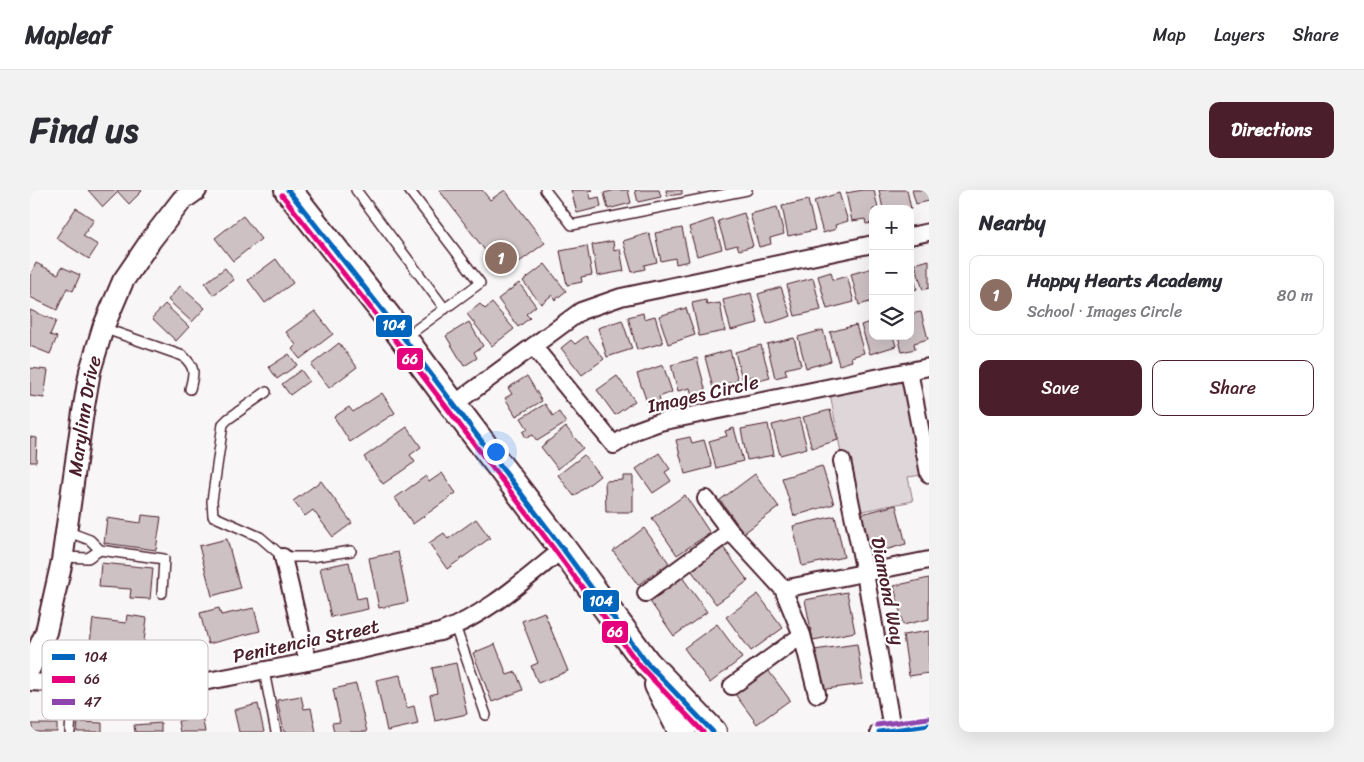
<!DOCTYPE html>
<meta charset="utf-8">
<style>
:root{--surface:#fff;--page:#f2f2f3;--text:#2b2b33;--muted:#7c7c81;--line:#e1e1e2;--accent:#4a1f2b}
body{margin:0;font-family:Sriracha,sans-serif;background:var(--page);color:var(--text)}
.controls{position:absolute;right:15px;top:15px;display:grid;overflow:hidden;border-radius:10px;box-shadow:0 5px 20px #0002}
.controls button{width:45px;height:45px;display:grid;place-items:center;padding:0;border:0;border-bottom:1px solid var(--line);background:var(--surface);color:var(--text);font:25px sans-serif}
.you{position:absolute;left:465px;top:261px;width:18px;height:18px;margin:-12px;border:4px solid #fff;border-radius:50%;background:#1a73e8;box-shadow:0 0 0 8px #1a73e833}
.badge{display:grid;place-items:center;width:32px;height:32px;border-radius:50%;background:var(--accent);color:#fff;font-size:16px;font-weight:700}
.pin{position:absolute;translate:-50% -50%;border:2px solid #fff;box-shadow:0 1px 5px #0006}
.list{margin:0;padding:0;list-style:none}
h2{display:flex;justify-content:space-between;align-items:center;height:65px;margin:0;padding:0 20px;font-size:21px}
h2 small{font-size:16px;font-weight:400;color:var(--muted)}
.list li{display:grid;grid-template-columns:32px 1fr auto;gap:15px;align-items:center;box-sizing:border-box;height:80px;margin:0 10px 10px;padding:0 10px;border:1px solid var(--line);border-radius:10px}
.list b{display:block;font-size:19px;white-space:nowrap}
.list p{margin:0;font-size:16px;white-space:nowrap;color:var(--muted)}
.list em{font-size:16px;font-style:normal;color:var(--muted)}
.actions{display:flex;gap:10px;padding:15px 20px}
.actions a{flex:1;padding:11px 0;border:1px solid var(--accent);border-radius:10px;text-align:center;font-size:18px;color:var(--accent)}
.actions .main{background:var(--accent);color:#fff}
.icon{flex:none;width:28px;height:28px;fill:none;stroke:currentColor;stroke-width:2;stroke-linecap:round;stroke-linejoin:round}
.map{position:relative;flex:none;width:899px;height:542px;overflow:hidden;border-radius:10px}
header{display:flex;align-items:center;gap:30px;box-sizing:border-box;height:70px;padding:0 25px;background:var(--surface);border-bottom:1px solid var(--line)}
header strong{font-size:24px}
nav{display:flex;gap:28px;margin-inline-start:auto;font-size:18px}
.intro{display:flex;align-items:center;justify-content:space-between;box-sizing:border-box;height:120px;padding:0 30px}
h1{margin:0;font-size:35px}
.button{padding:12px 22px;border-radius:10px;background:var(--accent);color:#fff;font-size:18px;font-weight:700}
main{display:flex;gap:30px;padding:0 30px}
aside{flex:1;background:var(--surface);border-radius:10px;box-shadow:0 5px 20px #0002}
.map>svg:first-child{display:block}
.green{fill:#ded6d9;stroke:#947a82}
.building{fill:#cdc1c4;stroke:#4a1f2b}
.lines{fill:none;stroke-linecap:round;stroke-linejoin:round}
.service-casing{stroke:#4a1f2b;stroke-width:12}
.minor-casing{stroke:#4a1f2b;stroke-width:20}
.tertiary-casing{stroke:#4a1f2b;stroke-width:24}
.primary-casing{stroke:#4a1f2b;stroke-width:30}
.service{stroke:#fff;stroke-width:9}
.minor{stroke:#fff;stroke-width:16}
.tertiary{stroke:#fff;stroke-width:20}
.primary{stroke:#fff;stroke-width:26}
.bus-1-casing{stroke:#fff;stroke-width:9}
.bus-2-casing{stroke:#fff;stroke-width:9}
.bus-3-casing{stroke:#fff;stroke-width:9}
.bus-1{stroke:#0065bd;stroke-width:5}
.bus-2{stroke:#e5007d;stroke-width:5}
.bus-3{stroke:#8e44ad;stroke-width:5}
.labels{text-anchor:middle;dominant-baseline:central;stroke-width:4.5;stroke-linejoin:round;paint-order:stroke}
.street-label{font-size:19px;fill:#4a1f2b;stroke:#fff}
.key{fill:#fff;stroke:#c9bcbf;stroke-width:1}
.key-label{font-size:14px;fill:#4a1f2b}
.line-badge{stroke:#fff;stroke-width:2}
.badge-label{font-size:14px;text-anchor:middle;font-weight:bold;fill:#fff}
</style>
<header>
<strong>Mapleaf</strong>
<nav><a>Map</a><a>Layers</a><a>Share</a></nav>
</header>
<div class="intro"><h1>Find us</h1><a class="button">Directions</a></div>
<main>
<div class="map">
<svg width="899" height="542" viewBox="0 0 899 542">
<rect width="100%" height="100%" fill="#f8f6f7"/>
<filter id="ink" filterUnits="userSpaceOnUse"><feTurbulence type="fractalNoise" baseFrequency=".02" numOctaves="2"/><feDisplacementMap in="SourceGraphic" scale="10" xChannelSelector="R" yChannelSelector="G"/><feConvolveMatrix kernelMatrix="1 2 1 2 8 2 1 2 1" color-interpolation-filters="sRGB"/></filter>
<g filter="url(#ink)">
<path class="green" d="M879 181 899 284 878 287 883 311 822 323 799 198Z"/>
<path class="building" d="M58 0H111L112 1 99 14 88 2 73 17Z
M409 0H452L460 10 475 0 515 53 473 84Z
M541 0H563L559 1 561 9 569 7 571 17 547 23Z
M585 0H598L601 13 578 19 574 3Z
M605 0H629L631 7 608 12Z
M636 0H652V4L637 6Z
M833 0H844L848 19H843V33L836 34 835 29 822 31 816 3Z
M849 0H877L881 19H853Z
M882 0H899V11L886 14Z
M809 3 818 31 805 35 806 39 793 43 784 11Z
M778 10 785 40 758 46 752 16Z
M747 17 754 44 740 48 741 54 729 57 720 24Z
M46 18 64 30 53 46 68 55 59 69 26 48Z
M714 23 723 56 709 60 707 55 696 58 688 31Z
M213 26 231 49 203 71 185 48Z
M683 29 692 59 667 66 659 37Z
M652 38 659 71 646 74 645 68 631 71 625 43Z
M619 43 627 72 614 75 615 79 602 82 593 51Z
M583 51 584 61 590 59 594 81 567 86 562 55Z
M557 56 562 85 551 87 552 92 537 95 530 61Z
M246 69 263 93 235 113 218 90Z
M899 70V98L893 100 885 74Z
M880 72 887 99 880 101Z
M6 73 28 84 32 77 50 85 43 101 37 98 27 120 0 107V86Z
M515 74 536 101 525 110 522 105 511 114 493 91Z
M195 78 204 90 183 105 175 93Z
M843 78V111L829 115 821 84Z
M801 82 803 90 817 86 824 112 797 119 788 86Z
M783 88 791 120 765 126 757 95Z
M489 93 506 116 496 124 500 128 488 137 468 109Z
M150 96 175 118 162 132 138 110Z
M751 97 761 126 737 134 728 104Z
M721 103 728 133 701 140 693 110Z
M676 110 677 115 690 113 695 141 669 146 662 113Z
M462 113 484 139 462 156 437 124 450 114 455 119Z
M135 114 159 137 146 151 122 128Z
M656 118 665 145 638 154 629 126Z
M0 120 26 131 20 145 27 147 20 164 0 156Z
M285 121 303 144 270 169 262 159 266 155 256 142Z
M891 122 898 149 884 153 885 159 872 162 868 146H880V124Z
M613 123 614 129 625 126 633 153 607 160 598 127Z
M592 130 602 159 577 167 568 138Z
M843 131V146H863L866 156 840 164 831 135Z
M439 132 453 156 444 162 447 168 434 176 416 146Z
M826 135 834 163 821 167 822 171 809 175 800 142Z
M793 140 801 171 776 178 768 147Z
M556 146 574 169 552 185 531 158 541 150 545 154Z
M764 148 771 175 755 179 757 185 745 188 737 154Z
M309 153 327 177 299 198 281 175Z
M731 155 740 188 725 192 724 186 712 189 705 162Z
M700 160 708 191 683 198 675 167Z
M259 164 267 175 247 189 239 177Z
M667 168 676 202 662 206 660 198 648 201 641 175Z
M633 175 642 202 629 207 630 211 618 215 607 184Z
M0 178 18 180 14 208 0 206Z
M271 180 279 191 260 205 252 194Z
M497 186 512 211 486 226 475 208 482 204 478 198Z
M587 186 605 211 585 225 567 200Z
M352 203 365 223 320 252 304 227 319 217 323 222Z
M515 214 523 226 529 222 536 233 507 251 503 245 496 248 493 242 498 239 491 228Z
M800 220 808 250 782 258 773 227Z
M769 228 777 258 750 265 742 235Z
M738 234 744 265 717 270 711 239Z
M377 237 391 257 380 265 385 272 353 294 334 267Z
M536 237 553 258 528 279 511 257Z
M704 238 713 271 686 278 679 251 697 246 695 241Z
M0 247 7 248 6 272H0Z
M660 247 662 253 674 250 682 277 655 284 646 250Z
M629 263 640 279 635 282 641 291 623 303 606 279Z
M554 265 570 286 544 306 528 285Z
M792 276 804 314 764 326 752 288Z
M412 283 426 303 383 334 365 308 396 286 399 292Z
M725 284 749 317 714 343 690 310Z
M593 286H603V322H576L575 291 593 290Z
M291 291 322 333 303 347 283 320 275 326 263 311Z
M655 305 680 343 647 365 622 328Z
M866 315 876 354 834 366 824 326Z
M112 325 131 327 126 360 74 353 77 328 111 333Z
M805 326 814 367 772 376 763 336Z
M446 329 460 348 417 379 399 353 414 343 418 349Z
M614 338 639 373 608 395 583 361Z
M197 349 210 398 182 406 169 356Z
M693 357 718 391 686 414 661 380Z
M368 362 378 412 349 418 339 368Z
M319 372 327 409 336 407 338 419 301 427 290 378Z
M71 373 123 378 120 409 100 408 101 399 69 397Z
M652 387 677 422 644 446 619 410Z
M899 388V429L873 435 864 396Z
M817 402 825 442 783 450 775 410Z
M728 404 753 438 721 461 696 427Z
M189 418 191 425 224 418 230 441 178 454 170 423Z
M514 422 538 481 508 493 501 476 508 473 492 431Z
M97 425 117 428 113 459 60 453 63 429 96 433Z
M687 434 712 468 680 493 654 458Z
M899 441V483L879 486 873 445Z
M465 454 477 485 486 482 493 500 462 512 443 463Z
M827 454 833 494 789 500 784 460Z
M426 473 437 524 405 531 400 505 407 503 402 478Z
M735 476 760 510 727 534 702 500Z
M370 485 377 518 384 516 388 534 357 541 346 490Z
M326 494 337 542H304L302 533 310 532 303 499Z
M271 506 274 519 281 518 286 542H254L247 510Z
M228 514 234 542H209L204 520Z
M172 526 175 542H150L148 531Z
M48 532 72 533V542H47Z
M131 533V542H105L104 535Z
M2 534H27V542H2Z"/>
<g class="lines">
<defs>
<path id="service" d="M326 0 415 119
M515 0 542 35 717 0
M73 138 153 166C166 178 164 183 160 199
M376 147 450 93 379 0
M236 202 198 229 193 234 182 311 183 326 230 347 253 367H281L321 361
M36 341 60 350 70 360 134 369 132 403
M33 367 58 368 70 360
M425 436 456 525
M234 481 246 542
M40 542 43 495"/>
<path id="minor" d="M880 46 899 42
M503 156 584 255 605 241 630 232 899 177
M879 181 899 284
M423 215 551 121 591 107 843 54
M812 271 835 383 862 539
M676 309 700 341 753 399 772 445 787 504
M253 367 278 472
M753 399 899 370
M616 403 700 341
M0 492 136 499 278 472 410 442C457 425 495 389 533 359
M702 496 772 445
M849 542 862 539 899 535"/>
<g id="tertiary">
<path id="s1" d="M0 478 16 442 32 371 53 222 60 181 73 138 93 91 121 50 152 10 166 0"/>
</g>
<path id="primary" d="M258 0 357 126 423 215 533 359 616 472 683 542
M628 495 652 542"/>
</defs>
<use href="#service" class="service-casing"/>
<use href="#minor" class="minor-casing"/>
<use href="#tertiary" class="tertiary-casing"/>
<use href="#primary" class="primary-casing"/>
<use href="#service" class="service"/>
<use href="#minor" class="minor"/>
<use href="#tertiary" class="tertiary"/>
<use href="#primary" class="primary"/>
<defs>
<path id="bus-1" d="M258 0 357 126 533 359 616 472 683 542
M849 542 899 535"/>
<path id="bus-2" d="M252 5 351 131 527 363 610 476 673 542"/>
<path id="bus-3" d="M847 535 898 528"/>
</defs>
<use href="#bus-1" class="bus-1-casing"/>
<use href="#bus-2" class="bus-2-casing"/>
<use href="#bus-3" class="bus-3-casing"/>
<use href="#bus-1" class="bus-1"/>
<use href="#bus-2" class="bus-2"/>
<use href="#bus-3" class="bus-3"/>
</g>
</g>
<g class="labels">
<g class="street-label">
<text transform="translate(673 204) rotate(-13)">Images Circle</text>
<text stroke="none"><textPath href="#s1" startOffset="259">Marylinn Drive</textPath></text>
<text transform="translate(858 401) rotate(79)">Diamond Way</text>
<text transform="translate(276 451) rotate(-12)">Penitencia Street</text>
</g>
</g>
<rect x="12" y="450" width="166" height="80" rx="8" class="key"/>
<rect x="22" y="464" width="23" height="6" fill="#0065bd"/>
<rect x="22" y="486" width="23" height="7" fill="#e5007d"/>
<rect x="22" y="509" width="23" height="6" fill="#8e44ad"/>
<g class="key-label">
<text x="54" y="472">104</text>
<text x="54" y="494">66</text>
<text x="54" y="517">47</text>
</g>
<g class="line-badge">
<rect x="345" y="124" width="38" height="24" rx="5" fill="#0065bd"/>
<rect x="366" y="157" width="28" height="24" rx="5" fill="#e5007d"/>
<rect x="552" y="399" width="38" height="24" rx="5" fill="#0065bd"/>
<rect x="571" y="430" width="28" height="24" rx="5" fill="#e5007d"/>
</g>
<g class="badge-label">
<text x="364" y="140">104</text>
<text x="380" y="174">66</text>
<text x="571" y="416">104</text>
<text x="585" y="447">66</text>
</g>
</svg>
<div class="controls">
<button>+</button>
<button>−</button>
<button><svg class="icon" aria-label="layers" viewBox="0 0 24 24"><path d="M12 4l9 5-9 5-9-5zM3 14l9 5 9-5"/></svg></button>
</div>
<div class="you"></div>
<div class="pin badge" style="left:471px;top:68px;background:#8d6e63">1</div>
</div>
<aside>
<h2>Nearby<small></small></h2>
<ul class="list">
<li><span class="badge" style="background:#8d6e63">1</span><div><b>Happy Hearts Academy</b><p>School · Images Circle</p></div><em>80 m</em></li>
</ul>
<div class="actions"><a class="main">Save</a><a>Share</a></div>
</aside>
</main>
